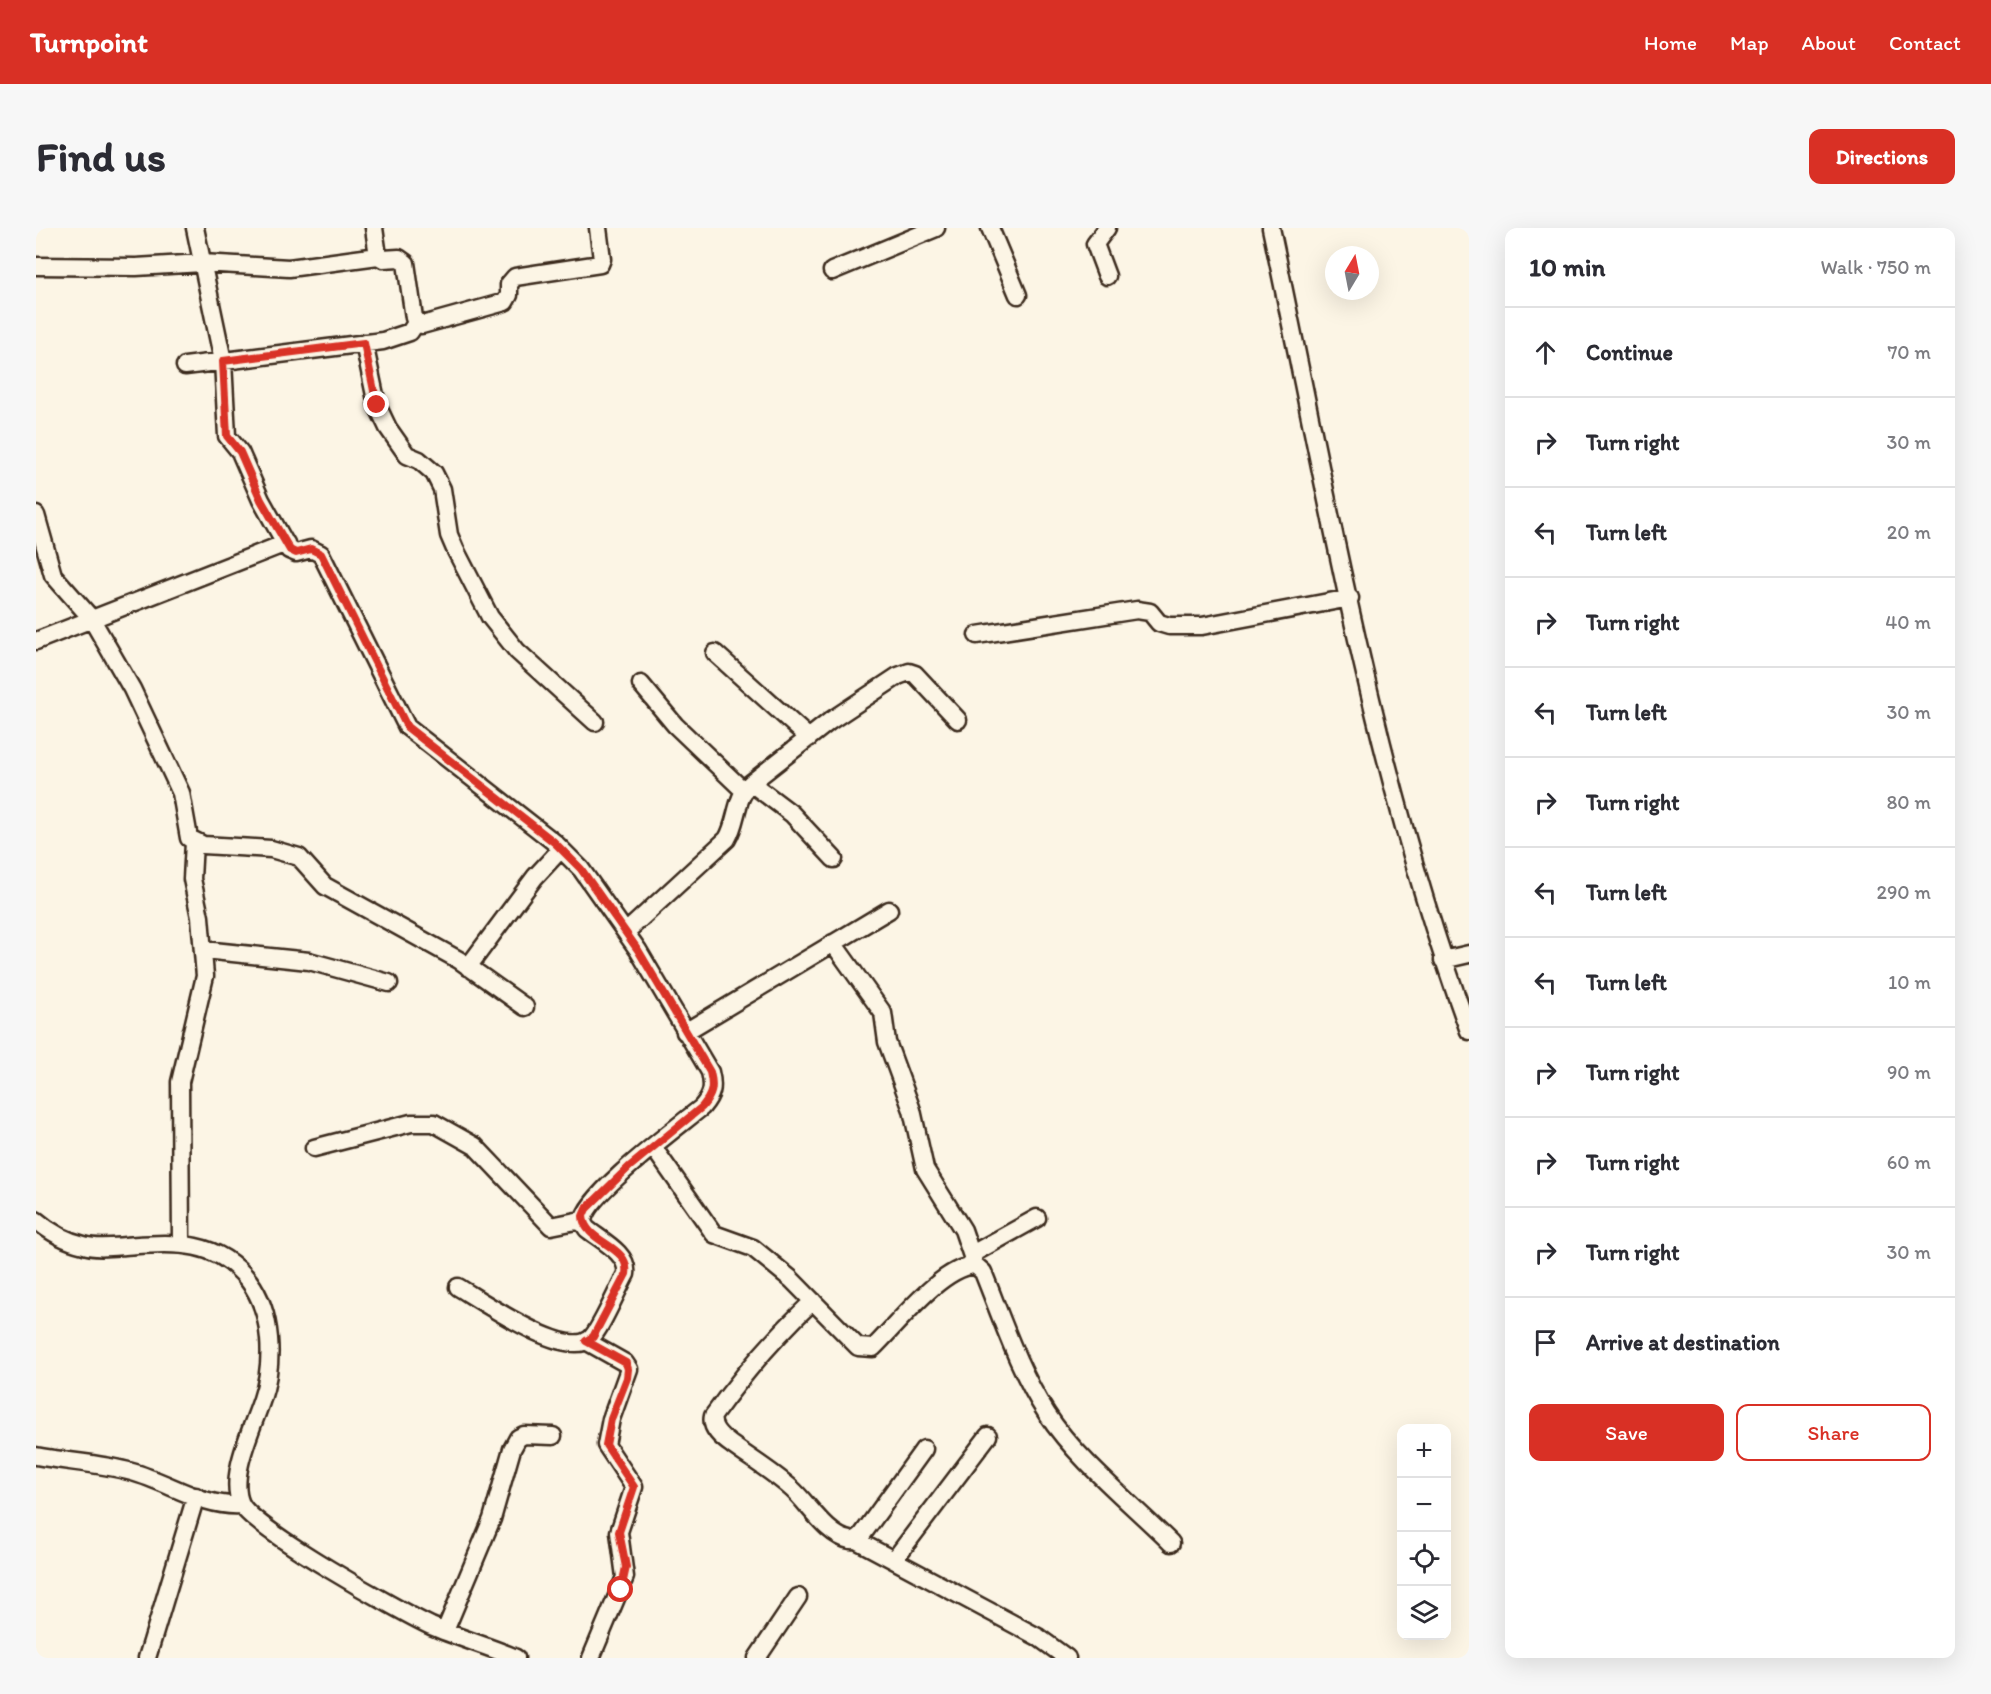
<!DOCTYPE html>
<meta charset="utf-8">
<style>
:root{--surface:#fff;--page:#f7f7f7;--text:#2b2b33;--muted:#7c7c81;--line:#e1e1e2;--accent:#d93025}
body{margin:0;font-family:Itim,sans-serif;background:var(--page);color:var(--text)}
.controls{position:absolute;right:18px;bottom:18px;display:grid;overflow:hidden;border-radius:12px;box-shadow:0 6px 24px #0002}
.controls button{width:54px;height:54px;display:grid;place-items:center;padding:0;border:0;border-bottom:2px solid var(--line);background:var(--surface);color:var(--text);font:30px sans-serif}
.compass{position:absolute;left:1289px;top:18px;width:54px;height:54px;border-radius:50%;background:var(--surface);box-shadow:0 6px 24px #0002;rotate:10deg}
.stop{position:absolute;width:18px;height:18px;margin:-14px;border:4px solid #d93025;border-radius:50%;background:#fff}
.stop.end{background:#d93025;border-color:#fff;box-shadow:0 2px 6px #0008}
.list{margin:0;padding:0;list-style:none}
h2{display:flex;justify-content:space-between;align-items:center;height:78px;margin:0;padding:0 24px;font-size:26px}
h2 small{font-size:20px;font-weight:400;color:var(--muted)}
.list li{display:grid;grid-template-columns:39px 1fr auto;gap:18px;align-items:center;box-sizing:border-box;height:90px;padding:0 24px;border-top:2px solid var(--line)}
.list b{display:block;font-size:22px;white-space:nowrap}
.list em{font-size:20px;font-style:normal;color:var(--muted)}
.actions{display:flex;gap:12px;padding:18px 24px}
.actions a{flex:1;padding:14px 0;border:2px solid var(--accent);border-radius:12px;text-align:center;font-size:21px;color:var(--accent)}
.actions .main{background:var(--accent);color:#fff}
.icon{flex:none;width:33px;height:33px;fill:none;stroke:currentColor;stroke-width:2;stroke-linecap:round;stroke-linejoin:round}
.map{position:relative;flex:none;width:1433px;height:1430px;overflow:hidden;border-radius:12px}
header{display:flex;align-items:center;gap:36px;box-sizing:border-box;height:84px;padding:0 30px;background:var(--accent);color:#fff}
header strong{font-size:28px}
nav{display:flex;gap:33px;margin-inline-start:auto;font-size:21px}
.intro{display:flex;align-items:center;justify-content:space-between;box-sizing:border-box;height:144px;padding:0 36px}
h1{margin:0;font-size:42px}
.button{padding:15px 27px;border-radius:12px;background:var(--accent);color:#fff;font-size:21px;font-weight:700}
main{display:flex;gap:36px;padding:0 36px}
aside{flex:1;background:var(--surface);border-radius:12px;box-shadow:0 6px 24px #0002}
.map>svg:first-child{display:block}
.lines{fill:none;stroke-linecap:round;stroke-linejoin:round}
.minor-casing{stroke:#3b2a1e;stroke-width:21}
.minor{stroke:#fcf5e5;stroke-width:16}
.route{stroke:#d93025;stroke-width:8}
</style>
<header>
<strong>Turnpoint</strong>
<nav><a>Home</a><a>Map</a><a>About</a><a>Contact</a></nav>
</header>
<div class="intro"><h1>Find us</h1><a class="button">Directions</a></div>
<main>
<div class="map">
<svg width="1433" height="1430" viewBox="0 0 1433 1430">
<rect width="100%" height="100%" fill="#fcf5e5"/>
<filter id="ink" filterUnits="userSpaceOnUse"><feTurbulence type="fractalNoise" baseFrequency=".0167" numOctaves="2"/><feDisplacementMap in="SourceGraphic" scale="12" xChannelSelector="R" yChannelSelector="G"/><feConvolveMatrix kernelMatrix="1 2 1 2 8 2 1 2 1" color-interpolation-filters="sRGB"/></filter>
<g filter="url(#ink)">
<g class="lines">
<defs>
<path id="minor" d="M159 0 187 133 191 208 204 224 225 272 253 322 260 325 275 321 285 326 371 499 518 614 545 641 602 722 674 844C678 860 676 867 666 879 643 898 546 969 547 995L551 1001C566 1013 593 1026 590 1046 582 1060 564 1103 554 1111 529 1131 446 1073 422 1059
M338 0 342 28 347 31 363 30 370 35 378 90 386 97 469 74 473 67V56L479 49 564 36 566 31 562 0
M954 0 982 67
M1071 0 1059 16 1071 48
M1235 0C1292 269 1338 545 1433 803
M0 38 100 39 166 35 253 40 342 28
M796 43 900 0
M328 115 341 177 352 200 371 227 383 232 398 245 406 261 413 307 419 321 454 389 481 423 559 494
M149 138 347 113 374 104 380 95
M0 287 17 347 55 390 96 461 138 550 145 565 153 610 167 617 235 621 263 629 289 658 423 732 489 779
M941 407 1101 382 1114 384 1123 395 1133 398H1166L1314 370
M0 413 250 315
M679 425 773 510
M605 456 639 497 707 562
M715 555 756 586 798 631
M590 704 691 611C702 593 699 569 715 555L794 493 862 448 873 444 879 446 922 492
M797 715 847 785 851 814 876 882 889 941 927 1002 939 1037
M168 722 273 733 353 755
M1407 732 1433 726
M432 739 499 649 525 621
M649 804 853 682
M617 919 678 1006 717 1020 755 1051 822 1119 837 1120C862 1096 904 1040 939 1037L947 1044C966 1091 983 1143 1011 1186 1040 1231 1097 1277 1135 1315
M278 920 375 895H398L439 918 515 998 540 993 547 995
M0 992C14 1004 30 1013 48 1017 60 1021 76 1019 89 1018 136 1015 180 1010 213 1053 237 1085 238 1135 226 1171 217 1199 192 1248 205 1276 219 1302 363 1383 395 1398 423 1410 452 1418 480 1430
M145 1015 144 854 169 748 164 689 156 651 158 614
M936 1026 1001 990
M777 1073C739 1109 707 1146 677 1188 674 1200 686 1210 696 1217 715 1231 737 1244 756 1261 772 1275 791 1308 814 1312 819 1313 823 1310 826 1307L888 1221
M550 1113 589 1135 593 1141 575 1191 570 1217 598 1259 583 1304 589 1349 555 1430
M0 1228C32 1234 64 1235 96 1244 133 1254 168 1280 206 1277
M820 1312 1002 1409 1031 1430
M858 1332 952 1208
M409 1403 456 1291 476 1221 482 1210 488 1207 517 1208
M111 1430 160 1268
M721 1430 762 1369"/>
</defs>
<use href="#minor" class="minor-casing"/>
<use href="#minor" class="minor"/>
</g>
</g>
<g class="lines" filter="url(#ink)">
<path class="route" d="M341 177 328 115 187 133 191 208 204 224 225 272 254 322 260 325 275 321 285 326 371 499 518 614 545 641 602 722 674 844C678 860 676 867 666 879L593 939 550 981 547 988C548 1015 595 1017 590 1046L557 1109 550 1113 590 1135 592 1141 591 1150 575 1191 570 1217 598 1259 583 1304 590 1339 585 1362"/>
</g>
</svg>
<div class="controls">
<button>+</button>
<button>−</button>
<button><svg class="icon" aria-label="locate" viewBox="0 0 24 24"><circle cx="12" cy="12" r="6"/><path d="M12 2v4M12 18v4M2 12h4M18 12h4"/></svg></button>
<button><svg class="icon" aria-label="layers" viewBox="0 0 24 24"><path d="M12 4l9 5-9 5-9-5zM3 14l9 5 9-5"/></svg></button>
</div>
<svg class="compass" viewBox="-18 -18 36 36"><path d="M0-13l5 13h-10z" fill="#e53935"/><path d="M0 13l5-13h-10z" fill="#7c7c81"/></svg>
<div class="stop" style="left:585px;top:1362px"></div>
<div class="stop end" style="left:341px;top:177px"></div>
</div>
<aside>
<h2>10 min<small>Walk · 750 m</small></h2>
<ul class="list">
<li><svg class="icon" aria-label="ahead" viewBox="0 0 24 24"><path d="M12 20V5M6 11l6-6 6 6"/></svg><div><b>Continue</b></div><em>70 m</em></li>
<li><svg class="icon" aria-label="right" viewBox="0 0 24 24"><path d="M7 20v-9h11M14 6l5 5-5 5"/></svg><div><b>Turn right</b></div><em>30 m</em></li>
<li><svg class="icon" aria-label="left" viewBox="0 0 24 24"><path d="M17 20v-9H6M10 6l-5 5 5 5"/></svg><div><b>Turn left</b></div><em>20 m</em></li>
<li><svg class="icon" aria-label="right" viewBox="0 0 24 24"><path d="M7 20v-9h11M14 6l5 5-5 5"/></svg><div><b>Turn right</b></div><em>40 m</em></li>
<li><svg class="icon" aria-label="left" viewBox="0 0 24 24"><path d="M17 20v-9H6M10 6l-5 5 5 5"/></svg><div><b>Turn left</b></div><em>30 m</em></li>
<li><svg class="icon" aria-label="right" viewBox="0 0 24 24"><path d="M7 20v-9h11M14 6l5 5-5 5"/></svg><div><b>Turn right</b></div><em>80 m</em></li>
<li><svg class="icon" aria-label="left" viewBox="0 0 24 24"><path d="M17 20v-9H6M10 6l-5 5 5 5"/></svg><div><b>Turn left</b></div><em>290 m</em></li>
<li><svg class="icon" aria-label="left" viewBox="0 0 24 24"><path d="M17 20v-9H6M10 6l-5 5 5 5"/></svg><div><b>Turn left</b></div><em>10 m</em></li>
<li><svg class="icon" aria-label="right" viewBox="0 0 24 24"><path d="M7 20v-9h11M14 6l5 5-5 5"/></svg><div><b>Turn right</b></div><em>90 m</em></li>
<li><svg class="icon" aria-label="right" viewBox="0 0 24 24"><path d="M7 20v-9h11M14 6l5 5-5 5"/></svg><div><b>Turn right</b></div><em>60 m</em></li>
<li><svg class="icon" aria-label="right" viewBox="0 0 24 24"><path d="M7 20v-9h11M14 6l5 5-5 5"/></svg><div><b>Turn right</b></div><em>30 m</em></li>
<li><svg class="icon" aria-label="arrive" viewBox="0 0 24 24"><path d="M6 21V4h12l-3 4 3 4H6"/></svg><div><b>Arrive at destination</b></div></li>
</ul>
<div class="actions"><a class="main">Save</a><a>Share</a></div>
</aside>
</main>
